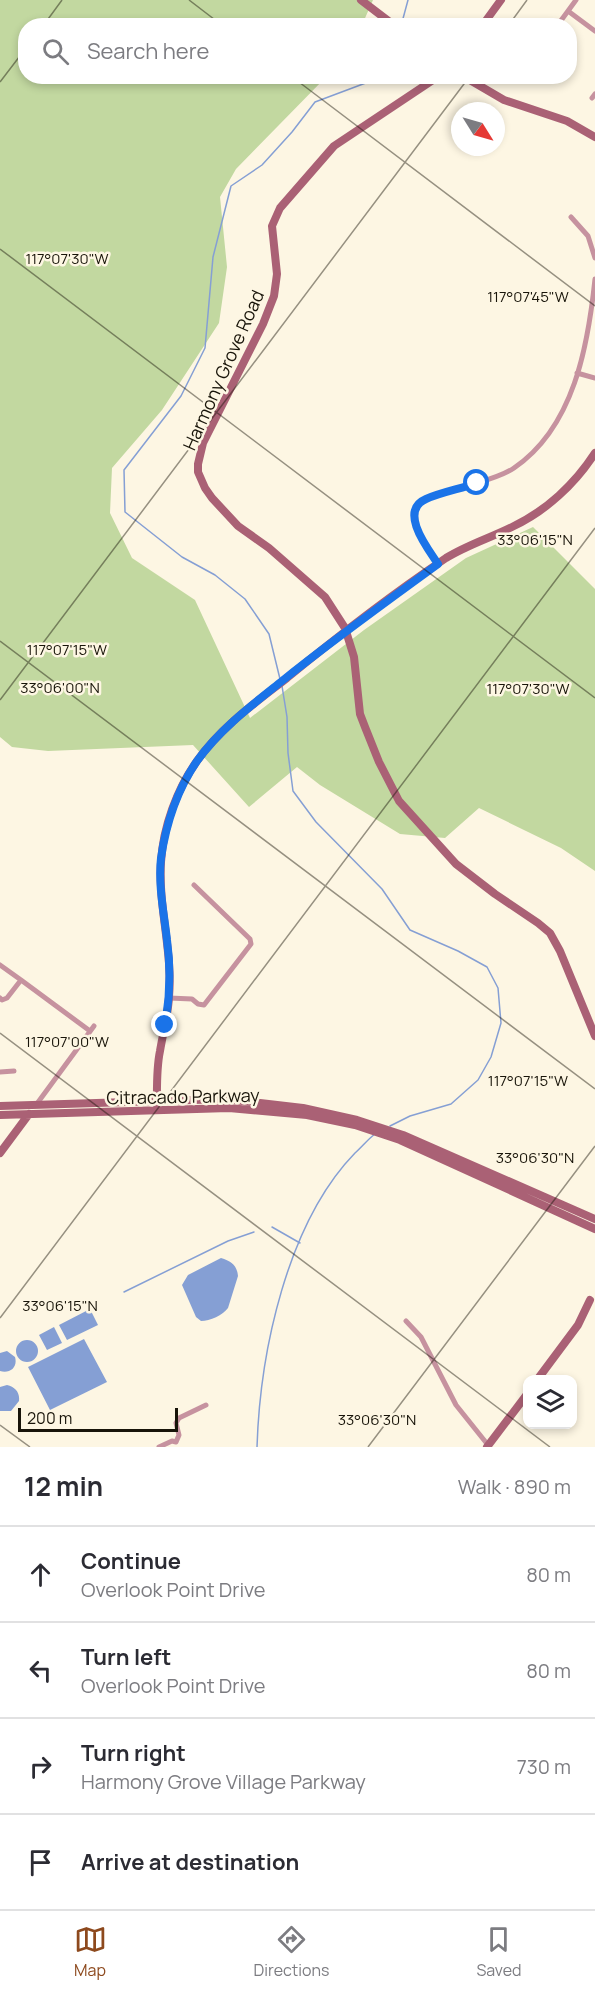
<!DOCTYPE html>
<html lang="en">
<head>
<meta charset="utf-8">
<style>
  :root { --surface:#fff; --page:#f2f2f3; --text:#2b2b33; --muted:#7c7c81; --line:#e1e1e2; --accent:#8d491d }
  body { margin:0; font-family:Manrope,sans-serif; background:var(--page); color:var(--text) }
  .controls { position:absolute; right:18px; bottom:18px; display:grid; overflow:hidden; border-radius:12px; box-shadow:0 3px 9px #0003 }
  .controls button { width:54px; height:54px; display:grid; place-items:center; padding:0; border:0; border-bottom:2px solid var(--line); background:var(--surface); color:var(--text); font:30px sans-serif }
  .compass { position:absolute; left:451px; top:102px; width:54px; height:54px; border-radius:50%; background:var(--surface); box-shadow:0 3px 9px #0003; rotate:127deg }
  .scale { position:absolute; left:18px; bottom:15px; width:160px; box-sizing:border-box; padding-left:6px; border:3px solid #181409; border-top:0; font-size:16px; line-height:21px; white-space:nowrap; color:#181409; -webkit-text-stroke:4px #fdf6e3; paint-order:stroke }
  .stop { position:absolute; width:18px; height:18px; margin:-14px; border:4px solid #1a73e8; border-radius:50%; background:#fff }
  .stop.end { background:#1a73e8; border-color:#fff; box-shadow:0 2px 6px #0008 }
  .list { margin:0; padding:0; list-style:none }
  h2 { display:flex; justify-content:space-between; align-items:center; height:78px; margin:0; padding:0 24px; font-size:26px }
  h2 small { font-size:20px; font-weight:400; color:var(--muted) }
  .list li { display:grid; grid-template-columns:39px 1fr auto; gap:18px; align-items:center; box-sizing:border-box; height:96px; padding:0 24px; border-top:2px solid var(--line) }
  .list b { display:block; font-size:22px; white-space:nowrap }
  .list p { margin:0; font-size:20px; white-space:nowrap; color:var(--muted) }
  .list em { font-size:20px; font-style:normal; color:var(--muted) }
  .icon { flex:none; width:33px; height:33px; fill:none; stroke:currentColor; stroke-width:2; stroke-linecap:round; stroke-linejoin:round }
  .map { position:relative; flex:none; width:595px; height:1447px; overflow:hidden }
  .search { position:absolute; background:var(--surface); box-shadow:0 3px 9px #0003; left:18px; right:18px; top:18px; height:66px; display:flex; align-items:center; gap:15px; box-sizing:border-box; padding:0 21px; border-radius:24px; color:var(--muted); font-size:22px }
  .sheet { height:462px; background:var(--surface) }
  nav { display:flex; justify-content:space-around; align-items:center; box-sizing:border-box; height:84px; border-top:2px solid var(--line); background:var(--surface); font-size:16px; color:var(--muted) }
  nav a { display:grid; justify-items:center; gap:3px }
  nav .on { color:var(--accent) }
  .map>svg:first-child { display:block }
  .green { fill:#c2d8a0 }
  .water { fill:#859fd4 }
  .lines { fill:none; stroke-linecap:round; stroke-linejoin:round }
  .stream { stroke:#859fd4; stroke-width:1.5 }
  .street { stroke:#c6929f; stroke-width:5 }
  .secondary { stroke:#aa6175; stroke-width:8 }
  .route { stroke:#1a73e8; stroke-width:8 }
  .ticks { fill:none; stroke:#181409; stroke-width:1.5; stroke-opacity:0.45 }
  .labels { text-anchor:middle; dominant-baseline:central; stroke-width:5; stroke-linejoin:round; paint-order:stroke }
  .street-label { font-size:18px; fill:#181409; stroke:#fdf6e3 }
  .ticks-label { font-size:15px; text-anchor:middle; fill:#181409; stroke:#fdf6e3; stroke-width:5; stroke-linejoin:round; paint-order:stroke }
</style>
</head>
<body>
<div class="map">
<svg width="595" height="1447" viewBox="0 0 595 1447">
  <rect width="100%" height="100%" fill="#fdf6e3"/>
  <path class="green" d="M0,0H373L362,25L26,26V76L326,77L236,169L220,197L227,267L219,323L162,410L112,468L110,513L132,558L195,600L250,718L364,630L466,558L533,527L595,589V871L561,848L479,808L445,838L400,834L320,785L297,767L249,807L193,745L48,751L12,747L0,737Z"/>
  <path class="water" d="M221,1258C231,1261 237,1265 238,1276L228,1308C223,1315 210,1321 201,1321L196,1317L182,1285L188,1275Z
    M90,1309L98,1325L67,1340L59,1325Z
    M54,1327L62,1343L47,1350L39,1335Z
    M84,1339L107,1382L50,1410L28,1367Z
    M16 1351a11 11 0 1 1 22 0a11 11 0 1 1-22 0Z
    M7,1351L15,1357C18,1367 10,1374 0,1371V1353Z
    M7,1385C15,1387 20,1392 19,1401L11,1411H0V1387Z"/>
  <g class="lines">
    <path class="stream" d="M401,26L408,0
      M280,679L269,634L245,599L215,575L182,557L125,512L124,470L181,396L205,348L213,257L231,186L262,165L292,132L315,102L371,81L375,76
      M282,686L287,717L288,753L293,791L316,822L382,889L410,930L458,951L487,967L498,988L501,1023L491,1057L478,1080L451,1104L410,1116L390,1126
      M272,1227L300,1243
      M124,1292L228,1241L254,1232
      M257,1447C260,1352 287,1223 355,1153C362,1147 368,1139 375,1134"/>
    <path class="street" d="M568,11L595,31
      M557,26L576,0
      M592,98L595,94
      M571,217L588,236L595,258
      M577,373L595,378
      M438,564C429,550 406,524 417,506C424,495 455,490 467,486C483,481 501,477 514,468C574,427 588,346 595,279
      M0,965L21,980L7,998L2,1000L0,998
      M21,980L90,1031
      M169,998L192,999L198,1004L204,1005L251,944L250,939L194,885
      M0,1072L14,1071
      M36,1105L94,1026
      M406,1321L421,1337L456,1405L488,1445
      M176,1442L179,1435L176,1423L179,1418L206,1405
      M159,1447L172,1441L176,1442"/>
    <path class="secondary" d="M361,0L395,26
      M482,26L501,0
      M439,76L334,146L280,208L272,226L277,274L274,296L263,324L203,443L198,464V472L205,488L212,498L238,526L269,548L325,597L345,628L354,657L360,714L365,727L379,762L399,801L456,864L495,894L538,923L550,933L560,951L595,1036
      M463,76L504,100L567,121L595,137
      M0,1106L225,1099L303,1108L357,1120L403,1135L595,1219
      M157,1110C157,1090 156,1070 160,1051C163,1033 168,1015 169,997C173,952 158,907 161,862C163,827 177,789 197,761C221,727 255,703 287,678C338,636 391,595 446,558C467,545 490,538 512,527C546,511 575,484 595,453
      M0,1115L229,1108L307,1115L355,1125L400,1140L595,1229
      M0,1153L29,1114
      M537,1380L578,1325L590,1300
      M487,1447L528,1393"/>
  </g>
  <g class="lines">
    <path class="route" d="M165,1025C170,997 171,969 167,940C164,913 158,885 161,858C166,824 177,790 197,761C220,729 252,705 282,681C333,640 386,602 438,564C428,549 398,511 426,499C442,492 460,489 477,483"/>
  </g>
  <path class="ticks" d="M189,0L223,26M43,26L62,0M508,26L527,0M291,76L595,306M0,82L26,48M0,249L595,698M0,641L595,1089M0,700L470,76M0,1033L550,1447M0,1318L595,528M0,1425L30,1447M368,1447L595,1146"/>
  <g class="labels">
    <g class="street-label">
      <text transform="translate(223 370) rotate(-66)">Harmony Grove Road</text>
      <text transform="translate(183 1096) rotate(-1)">Citracado Parkway</text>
    </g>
  </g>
  <g class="ticks-label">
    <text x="67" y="264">117°07'30"W</text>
    <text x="528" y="302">117°07'45"W</text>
    <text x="535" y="545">33°06'15"N</text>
    <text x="67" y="655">117°07'15"W</text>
    <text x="60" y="693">33°06'00"N</text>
    <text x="528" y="694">117°07'30"W</text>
    <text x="67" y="1047">117°07'00"W</text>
    <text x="528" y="1086">117°07'15"W</text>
    <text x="535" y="1163">33°06'30"N</text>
    <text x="60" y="1311">33°06'15"N</text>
    <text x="377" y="1425">33°06'30"N</text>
  </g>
</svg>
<div class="controls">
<button><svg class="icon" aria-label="layers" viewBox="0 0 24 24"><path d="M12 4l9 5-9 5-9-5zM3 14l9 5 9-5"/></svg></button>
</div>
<svg class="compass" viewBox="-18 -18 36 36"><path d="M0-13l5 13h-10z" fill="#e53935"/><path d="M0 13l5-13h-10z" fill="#7c7c81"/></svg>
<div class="scale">200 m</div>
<div class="stop" style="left:477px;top:483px"></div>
<div class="stop end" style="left:165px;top:1025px"></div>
<div class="search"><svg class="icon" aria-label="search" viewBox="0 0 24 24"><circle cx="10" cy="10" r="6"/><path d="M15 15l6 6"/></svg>Search here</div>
</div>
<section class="sheet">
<h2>12 min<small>Walk · 890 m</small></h2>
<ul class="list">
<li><svg class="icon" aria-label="ahead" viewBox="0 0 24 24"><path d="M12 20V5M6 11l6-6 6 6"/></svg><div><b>Continue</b><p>Overlook Point Drive</p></div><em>80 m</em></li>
<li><svg class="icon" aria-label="left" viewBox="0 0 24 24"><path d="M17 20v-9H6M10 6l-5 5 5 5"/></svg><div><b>Turn left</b><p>Overlook Point Drive</p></div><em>80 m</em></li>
<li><svg class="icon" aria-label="right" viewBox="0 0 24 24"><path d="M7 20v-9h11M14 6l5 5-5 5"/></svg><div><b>Turn right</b><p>Harmony Grove Village Parkway</p></div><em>730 m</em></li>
<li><svg class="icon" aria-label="arrive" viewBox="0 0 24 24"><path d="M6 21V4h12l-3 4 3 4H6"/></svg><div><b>Arrive at destination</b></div></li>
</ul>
</section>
<nav>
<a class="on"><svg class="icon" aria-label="map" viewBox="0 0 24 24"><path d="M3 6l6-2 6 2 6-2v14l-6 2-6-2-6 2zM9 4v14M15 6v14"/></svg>Map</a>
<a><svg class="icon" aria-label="directions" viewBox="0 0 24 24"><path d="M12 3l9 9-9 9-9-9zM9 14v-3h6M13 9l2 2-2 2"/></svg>Directions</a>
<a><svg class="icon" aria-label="saved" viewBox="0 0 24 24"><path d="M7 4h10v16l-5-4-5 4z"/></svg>Saved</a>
</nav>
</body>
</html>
